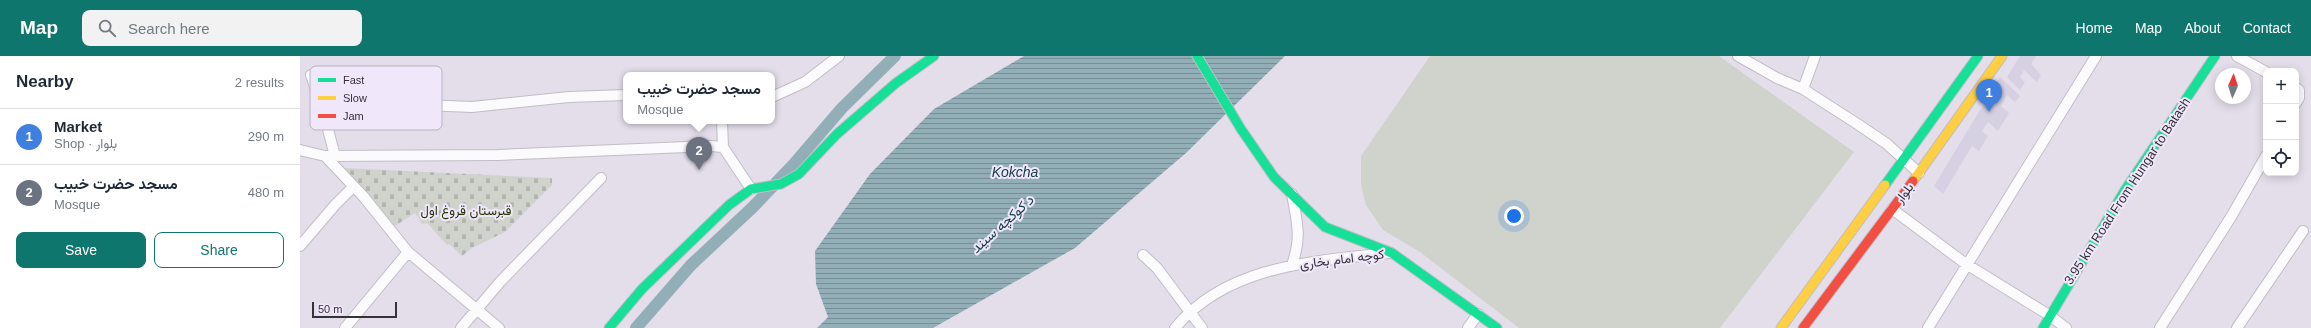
<!DOCTYPE html>
<html lang="en">
<head>
<meta charset="utf-8">
<style>
  :root { --surface:#fff; --page:#f2f2f3; --text:#1f2937; --muted:#747a83; --line:#e0e1e3; --accent:#0f766e }
  body { margin:0; font-family:Arial,Vazirmatn,sans-serif; background:var(--page); color:var(--text) }
  .controls { position:absolute; right:12px; top:12px; display:grid; overflow:hidden; border-radius:8px; box-shadow:0 2px 10px #0003 }
  .controls button { width:36px; height:36px; display:grid; place-items:center; padding:0; border:0; border-bottom:1px solid var(--line); background:var(--surface); color:var(--text); font:20px sans-serif }
  .compass { position:absolute; left:1915px; top:12px; width:36px; height:36px; border-radius:50%; background:var(--surface); box-shadow:0 2px 10px #0003; rotate:3deg }
  .scale { position:absolute; left:12px; bottom:10px; width:85px; box-sizing:border-box; padding-left:4px; border:2px solid #36323a; border-top:0; font-size:11px; line-height:14px; white-space:nowrap; color:#36323a; -webkit-text-stroke:3px #f1e7fb; paint-order:stroke }
  .you { position:absolute; left:1214px; top:160px; width:14px; height:14px; margin:-10px; border:3px solid #fff; border-radius:50%; background:#1a73e8; box-shadow:0 0 0 6px #1a73e833 }
  .badge { display:grid; place-items:center; width:26px; height:26px; border-radius:50%; background:var(--accent); color:#fff; font-size:13px; font-weight:700 }
  .pin { position:absolute; translate:-50% -33px; filter:drop-shadow(0 1px 2px #0008) }
  .pin::after { content:''; position:absolute; top:21px; width:14px; height:12px; background:inherit; clip-path:polygon(0 0,100% 0,50% 100%) }
  .popup { position:absolute; left:323px; top:16px; width:152px; height:52px; box-sizing:border-box; display:grid; place-content:center; border-radius:8px; background:var(--surface); filter:drop-shadow(0 1px 3px #0005); font-size:13px; white-space:nowrap; color:var(--muted) }
  .popup b { font-size:15px; color:var(--text) }
  .popup::after { content:''; position:absolute; left:50%; top:100%; margin-left:-8px; border:8px solid transparent; border-top-color:var(--surface) }
  .list { margin:0; padding:0; list-style:none }
  h2 { display:flex; justify-content:space-between; align-items:center; height:52px; margin:0; padding:0 16px; font-size:17px }
  h2 small { font-size:13px; font-weight:400; color:var(--muted) }
  .list li { display:grid; grid-template-columns:26px 1fr auto; gap:12px; align-items:center; box-sizing:border-box; height:56px; padding:0 16px; border-top:1px solid var(--line) }
  .list b { display:block; font-size:15px; white-space:nowrap }
  .list p { margin:0; font-size:13px; white-space:nowrap; color:var(--muted) }
  .list em { font-size:13px; font-style:normal; color:var(--muted) }
  .actions { display:flex; gap:8px; padding:12px 16px }
  .actions a { flex:1; padding:9px 0; border:1px solid var(--accent); border-radius:8px; text-align:center; font-size:14px; color:var(--accent) }
  .actions .main { background:var(--accent); color:#fff }
  .icon { flex:none; width:22px; height:22px; fill:none; stroke:currentColor; stroke-width:2; stroke-linecap:round; stroke-linejoin:round }
  .map { position:relative; flex:none; width:2011px; height:272px; overflow:hidden }
  header { display:flex; align-items:center; gap:24px; box-sizing:border-box; height:56px; padding:0 20px; background:var(--accent); color:#fff }
  header strong { font-size:19px }
  nav { display:flex; gap:22px; margin-inline-start:auto; font-size:14px }
  .search { width:280px; height:36px; background:var(--page); display:flex; align-items:center; gap:10px; box-sizing:border-box; padding:0 14px; border-radius:8px; color:var(--muted); font-size:15px }
  main { display:flex }
  aside { flex:1; background:var(--surface) }
  .map>svg:first-child { display:block }
  .commercial { fill:#d5d0e2 }
  .green { fill:#d0d3cc }
  .cemetery { fill:url(#cemetery-stones) }
  .water { fill:url(#water-rules) }
  .lines { fill:none; stroke-linecap:round; stroke-linejoin:round }
  .canal { stroke:#92aeb7; stroke-width:12 }
  .street-casing { stroke:#c1bdc6; stroke-width:12 }
  .fast-casing { stroke:#c1bdc6; stroke-width:11 }
  .slow-casing { stroke:#c1bdc6; stroke-width:11 }
  .jam-casing { stroke:#c1bdc6; stroke-width:11 }
  .street { stroke:#fbfafc; stroke-width:10 }
  .fast { stroke:#16e098; stroke-width:9 }
  .slow { stroke:#ffcf43; stroke-width:9 }
  .jam { stroke:#f24e42; stroke-width:9 }
  .labels { text-anchor:middle; dominant-baseline:central; stroke-width:4; stroke-linejoin:round; paint-order:stroke }
  .street-label { font-size:13px; fill:#36323a; stroke:#f1e7fb }
  .park-label { font-size:13px; fill:#243704; stroke:#f1e7fb }
  .water-label { font-size:14px; font-style:italic; fill:#174147; stroke:#f1e7fb }
  .key { fill:#f1e7fb; stroke:#b9b1c1; stroke-width:1 }
  .key-label { font-size:11px; fill:#36323a }
</style>
</head>
<body>
<header>
<strong>Map</strong>
<div class="search"><svg class="icon" aria-label="search" viewBox="0 0 24 24"><circle cx="10" cy="10" r="6"/><path d="M15 15l6 6"/></svg>Search here</div>
<nav><a>Home</a><a>Map</a><a>About</a><a>Contact</a></nav>
</header>
<main>
<aside>
<h2>Nearby<small>2 results</small></h2>
<ul class="list">
<li><span class="badge" style="background:#3f7fe0">1</span><div><b>Market</b><p>Shop · بلوار</p></div><em>290 m</em></li>
<li><span class="badge" style="background:#6b7280">2</span><div><b>مسجد حضرت خبیب</b><p>Mosque</p></div><em>480 m</em></li>
</ul>
<div class="actions"><a class="main">Save</a><a>Share</a></div>
</aside>
<div class="map">
<svg width="2011" height="272" viewBox="0 0 2011 272">
  <defs>
    <pattern id="cemetery-stones" width="16" height="16" patternUnits="userSpaceOnUse"><rect width="16" height="16" fill="#d0d3cc"/><path d="M2 7V4a2 2 0 0 1 4 0v3zM10 15v-3a2 2 0 0 1 4 0v3z" fill="#b3b6b0"/></pattern>
    <pattern id="water-rules" width="6" height="5" patternUnits="userSpaceOnUse"><rect width="6" height="5" fill="#92aeb7"/><path d="M0 2.5h6" fill="none" stroke="#788e96"/></pattern>
  </defs>
  <rect width="100%" height="100%" fill="#e4deea"/>
  <path class="commercial" d="M1720,0H1736L1731,8L1741,19L1737,26L1724,14L1720,21L1725,26L1720,34L1707,21Z
    M1700,21L1720,40L1715,46L1707,39L1701,50L1709,57L1698,75L1688,66L1682,75L1688,80L1679,95L1672,90L1643,138L1634,130Z"/>
  <path class="green" d="M1130,0H1419L1554,96L1420,272H1219L1120,196L1083,174L1066,149L1061,129V100Z"/>
  <path class="cemetery" d="M44,112L252,122V129L205,176L172,192L162,200L149,188L147,189L127,167L122,168L115,157L95,170Z"/>
  <path class="water" d="M724,0H985L886,97L775,192L633,272H517L528,261L516,228L515,195L570,118L634,53Z"/>
  <g class="lines">
    <path class="canal" d="M336,272L391,209L453,151L494,108L542,52L595,0"/>
    <defs>
      <path id="street" d="M1438,0L1477,22L1503,33L1559,69L1587,88L1619,117
        M1937,0L1966,16
        M11,19L22,51L35,100
        M1996,32L1999,34V42L1996,47
        M1503,33L1515,0
        M472,41L505,26L539,0
        M22,51L124,49L172,51L269,41L326,39
        M422,65L423,91L451,133
        M0,94L25,100L63,140L108,196L199,272
        M25,100L198,99L410,90L423,91
        M992,138C997,167 1002,180 992,209
        M1592,153L1666,208L1749,259L1766,272
        M0,190L35,149L53,131
        M843,199L857,212L902,272
        M45,272L108,196
        M161,272L200,226L301,122
        M875,272C927,209 1015,205 1090,197
        M1168,272L1178,258
        M1628,272L1796,0
        M1860,272L1931,161L1966,100
        M1937,272L2003,175"/>
      <path id="fast" d="M897,0L941,73L974,121L1025,171L1092,197L1197,272
        M1585,129L1678,0
        M309,272L342,233L429,149L451,133L481,128L499,118L537,78L596,27L634,0
        M1743,272L1825,134L1915,0"/>
      <path id="slow" d="M1613,125L1702,0
        M1481,272L1585,129"/>
      <path id="jam" d="M1503,272L1613,125"/>
    </defs>
    <use href="#street" class="street-casing"/>
    <use href="#fast" class="fast-casing"/>
    <use href="#slow" class="slow-casing"/>
    <use href="#jam" class="jam-casing"/>
    <use href="#street" class="street"/>
    <use href="#fast" class="fast"/>
    <use href="#slow" class="slow"/>
    <use href="#jam" class="jam"/>
  </g>
  <g class="labels">
    <g class="street-label">
      <text transform="translate(1827 135) rotate(-57)">3.95 km Road From Hungar to Batash</text>
      <text transform="translate(1604 137) rotate(-53)">بلوار</text>
      <text transform="translate(1042 203) rotate(-7)">کوچه امام بخاری</text>
    </g>
    <g class="park-label">
      <text x="166" y="154">قبرستان قروغ اول</text>
    </g>
    <g class="water-label">
      <text x="715" y="116">Kokcha</text>
      <text transform="translate(702 168) rotate(-42)">د کوکچه سیند</text>
    </g>
  </g>
  <rect x="10" y="10" width="132" height="64" rx="6" class="key"/>
  <rect x="18" y="22" width="18" height="4" fill="#16e098"/>
  <rect x="18" y="40" width="18" height="4" fill="#ffcf43"/>
  <rect x="18" y="58" width="18" height="4" fill="#f24e42"/>
  <g class="key-label">
    <text x="43" y="28">Fast</text>
    <text x="43" y="46">Slow</text>
    <text x="43" y="64">Jam</text>
  </g>
</svg>
<div class="controls">
<button>+</button>
<button>−</button>
<button><svg class="icon" aria-label="locate" viewBox="0 0 24 24"><circle cx="12" cy="12" r="6"/><path d="M12 2v4M12 18v4M2 12h4M18 12h4"/></svg></button>
</div>
<svg class="compass" viewBox="-18 -18 36 36"><path d="M0-13l5 13h-10z" fill="#e53935"/><path d="M0 13l5-13h-10z" fill="#747a83"/></svg>
<div class="scale">50 m</div>
<div class="you"></div>
<div class="pin badge" style="left:1689px;top:56px;background:#3f7fe0">1</div>
<div class="pin badge" style="left:399px;top:114px;background:#6b7280">2</div>
<div class="popup"><b>مسجد حضرت خبیب</b>Mosque</div>
</div>
</main>
</body>
</html>
